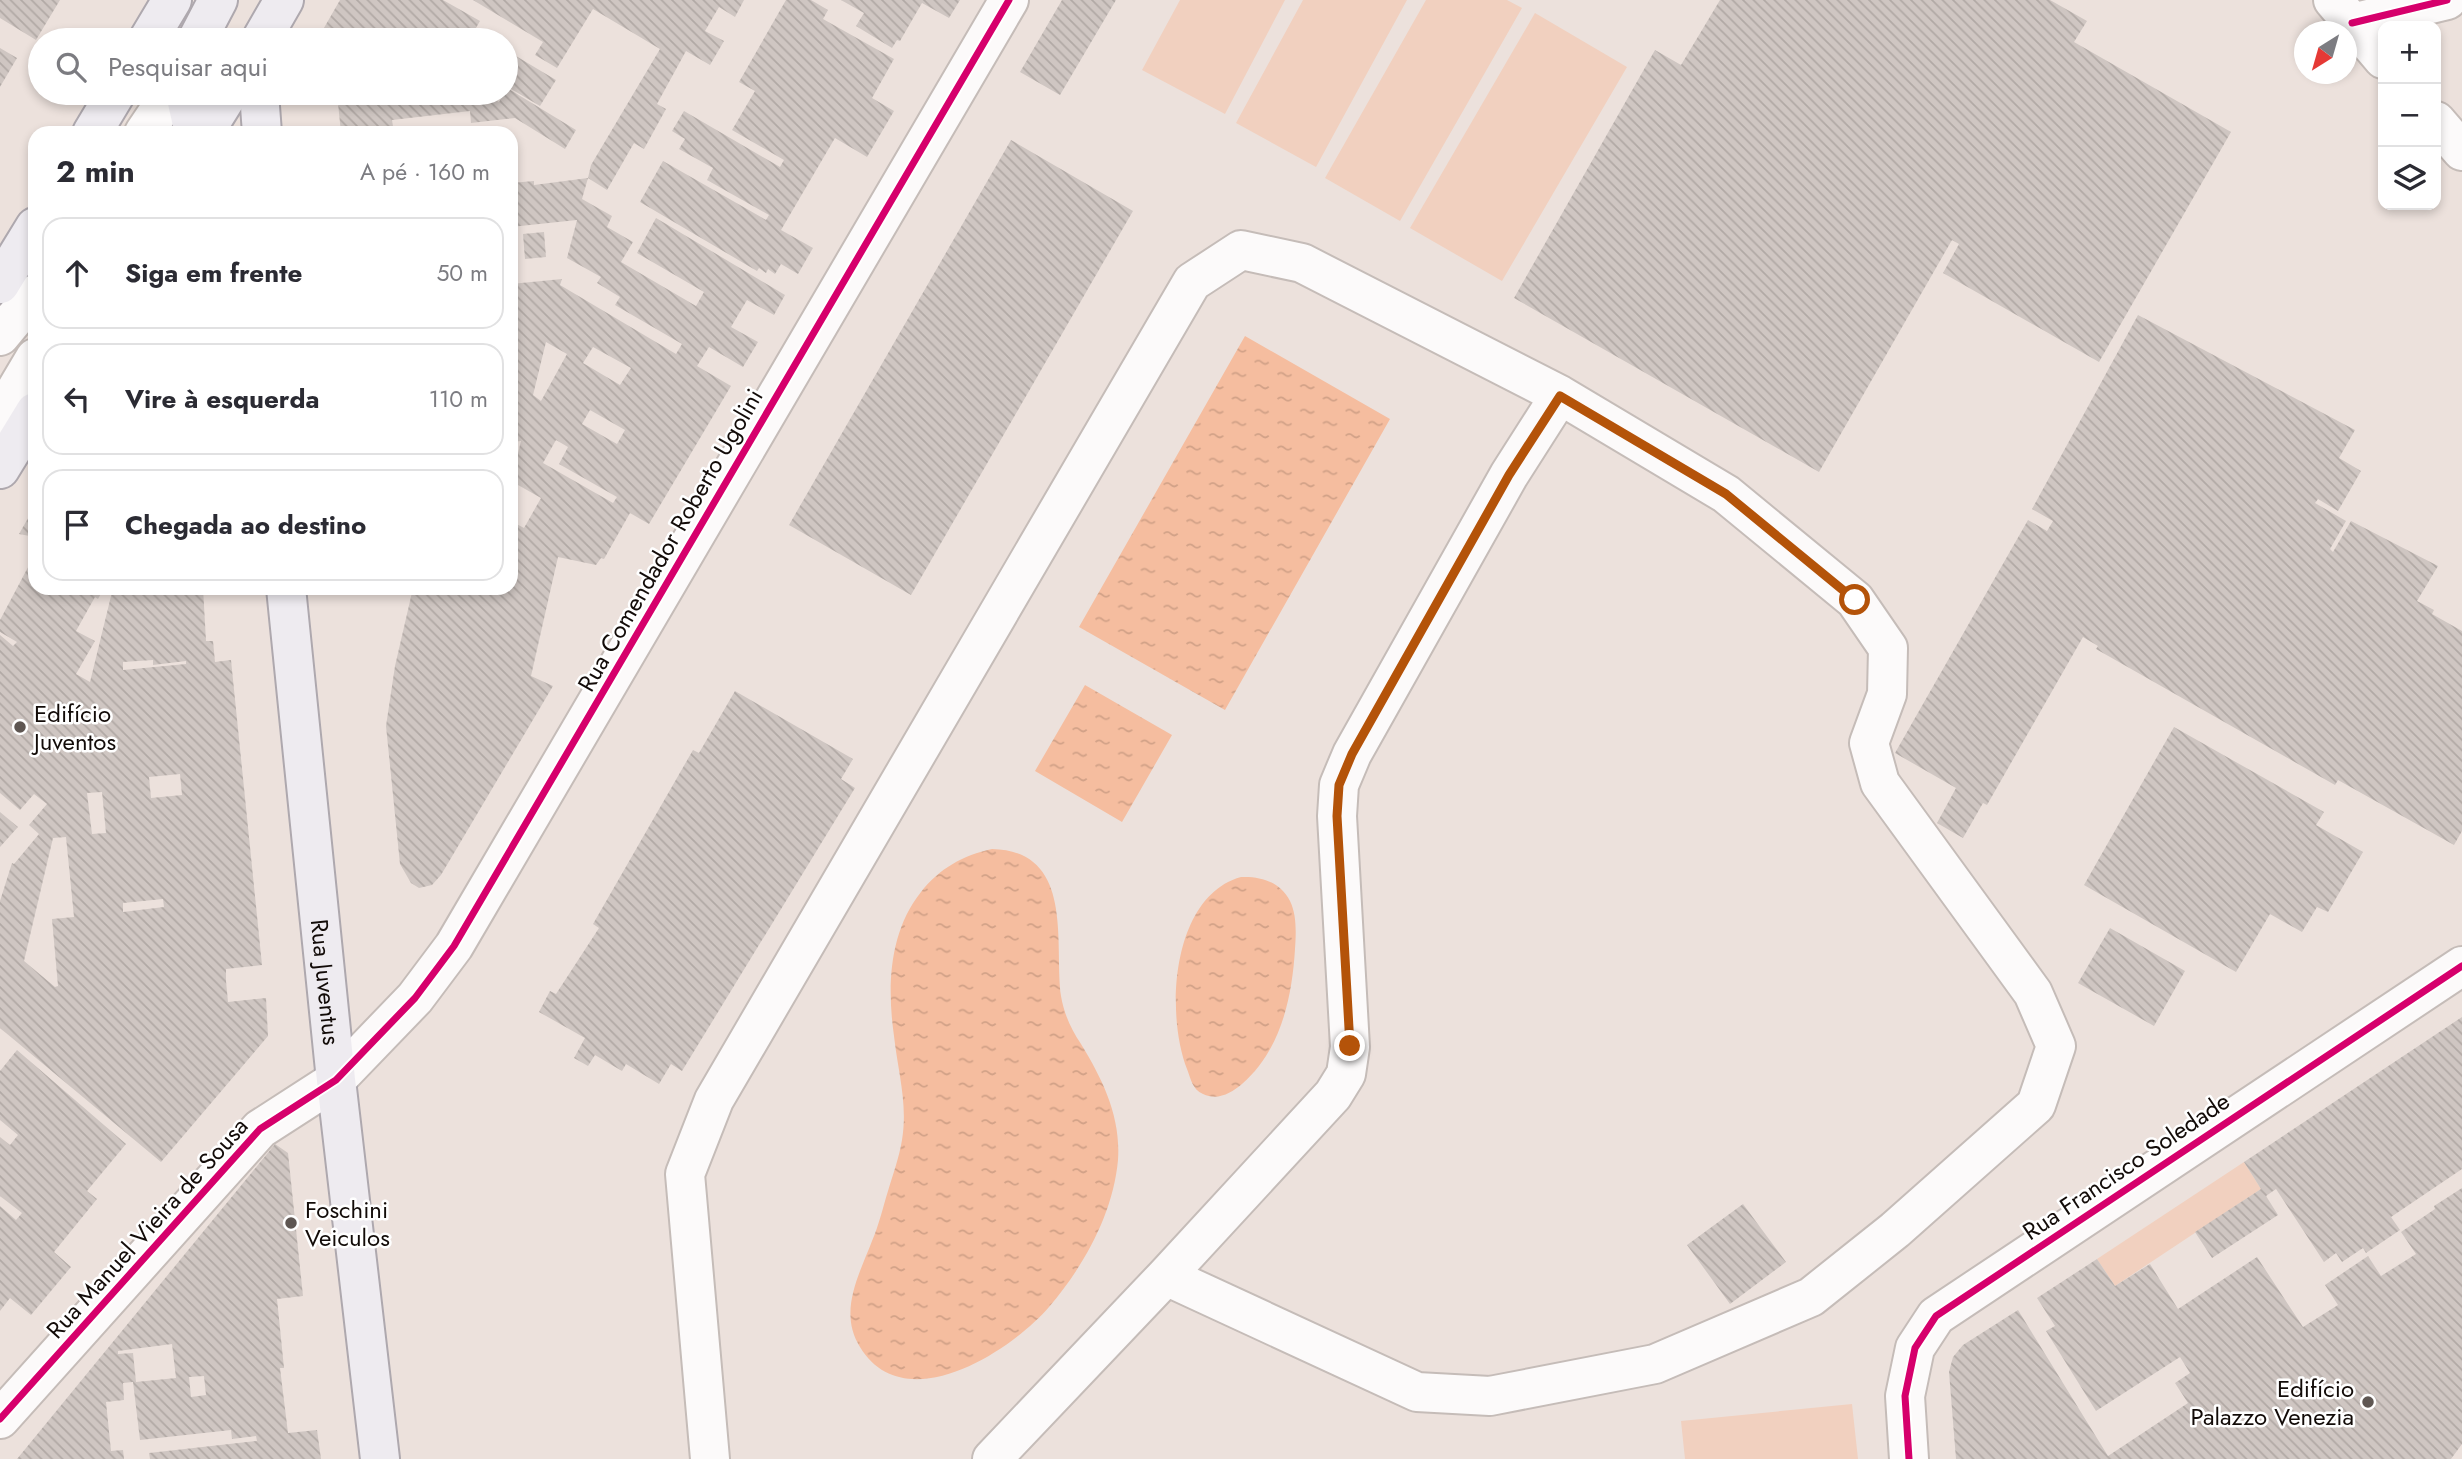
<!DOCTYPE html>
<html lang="pt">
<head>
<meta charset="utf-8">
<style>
  :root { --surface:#fff; --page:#f7f7f7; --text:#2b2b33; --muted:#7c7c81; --line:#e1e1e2 }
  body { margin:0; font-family:Jost,sans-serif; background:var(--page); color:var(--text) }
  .controls { position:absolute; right:21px; top:21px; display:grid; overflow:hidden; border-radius:14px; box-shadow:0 4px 10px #0003 }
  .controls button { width:63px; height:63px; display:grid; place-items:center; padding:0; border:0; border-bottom:2px solid var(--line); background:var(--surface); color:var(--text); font:35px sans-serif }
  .compass { position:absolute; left:2294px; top:21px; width:63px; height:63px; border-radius:50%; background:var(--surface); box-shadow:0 4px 10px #0003; rotate:217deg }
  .stop { position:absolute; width:21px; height:21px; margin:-16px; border:5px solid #b45309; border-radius:50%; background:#fff }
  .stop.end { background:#b45309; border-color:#fff; box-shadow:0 2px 7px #0008 }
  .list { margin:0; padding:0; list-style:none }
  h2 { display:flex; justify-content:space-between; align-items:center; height:91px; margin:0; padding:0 28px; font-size:30px }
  h2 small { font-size:23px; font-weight:400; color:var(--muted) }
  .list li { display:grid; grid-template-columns:46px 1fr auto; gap:21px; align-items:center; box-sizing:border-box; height:112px; margin:0 14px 14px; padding:0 14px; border:2px solid var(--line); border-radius:21px }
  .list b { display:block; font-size:26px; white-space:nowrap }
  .list em { font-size:23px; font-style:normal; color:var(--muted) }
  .icon { flex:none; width:38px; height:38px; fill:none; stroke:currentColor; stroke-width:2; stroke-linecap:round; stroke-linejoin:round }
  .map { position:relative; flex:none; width:2462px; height:1459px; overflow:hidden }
  .search { position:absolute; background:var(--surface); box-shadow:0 4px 10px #0003; left:28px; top:28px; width:490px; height:77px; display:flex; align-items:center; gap:18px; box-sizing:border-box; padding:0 24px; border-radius:38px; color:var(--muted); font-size:26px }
  .panel { position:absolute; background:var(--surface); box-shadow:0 4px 10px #0003; left:28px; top:126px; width:490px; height:469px; border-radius:21px }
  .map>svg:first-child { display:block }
  .green { fill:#f1d0bf }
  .water { fill:url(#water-ripples) }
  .building { fill:url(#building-back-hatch); fill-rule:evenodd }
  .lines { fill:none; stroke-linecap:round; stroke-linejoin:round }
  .minor-casing { stroke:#c5bcb8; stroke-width:42 }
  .major-casing { stroke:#aea8ae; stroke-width:42 }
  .minor { stroke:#fcfafa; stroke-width:38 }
  .major { stroke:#eeebf0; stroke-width:38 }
  .cycleway-casing { stroke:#fff; stroke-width:11 }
  .cycleway { stroke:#d6006c; stroke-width:7 }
  .route { stroke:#b45309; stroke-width:9 }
  .poi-dot { fill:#5e5652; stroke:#fff; stroke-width:2.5 }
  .labels { text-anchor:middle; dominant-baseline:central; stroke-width:5; stroke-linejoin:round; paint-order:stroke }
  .street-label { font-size:24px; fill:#120b08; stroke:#fff }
  .poi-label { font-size:24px; fill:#120b08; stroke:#fff; text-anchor:start }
</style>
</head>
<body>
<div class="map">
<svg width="2462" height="1459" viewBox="0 0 2462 1459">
  <defs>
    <pattern id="water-ripples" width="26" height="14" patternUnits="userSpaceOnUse" patternTransform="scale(1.75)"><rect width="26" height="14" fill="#f5bd9f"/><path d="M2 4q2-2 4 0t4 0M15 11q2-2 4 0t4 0" fill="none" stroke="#d1a187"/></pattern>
    <pattern id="building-back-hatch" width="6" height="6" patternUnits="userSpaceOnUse" patternTransform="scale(1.75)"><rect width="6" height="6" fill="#cfc6c2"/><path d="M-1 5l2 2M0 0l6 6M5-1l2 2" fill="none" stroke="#b1a9a5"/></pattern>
  </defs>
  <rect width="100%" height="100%" fill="#ece1dc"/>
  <path class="green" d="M1180,0H1285L1225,114L1142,70Z
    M1303,0H1407L1316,167L1236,123Z
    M1426,0H1507L1522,8L1400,221L1325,178Z
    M1535,13L1627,67L1502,281L1410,228Z
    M2244,1162L2261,1189L2115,1286L2097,1259Z
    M1852,1404L1858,1459H1685L1681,1421Z"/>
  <path class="water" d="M1245,336L1390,419L1225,710L1079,627Z
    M1085,685L1172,735L1122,822L1035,771Z
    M992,849C1075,851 1054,943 1061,996C1064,1014 1071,1029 1081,1044C1103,1080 1121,1117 1118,1160C1113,1214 1084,1266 1049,1307C1010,1352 904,1420 860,1347C838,1312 859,1275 872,1241C879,1225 883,1207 888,1191C893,1174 899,1158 902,1140C908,1104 898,1072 894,1036C887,987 889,932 921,892C939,869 963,855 992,849Z
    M1241,877C1261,876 1280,882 1290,901C1297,915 1296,934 1295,949C1292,998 1281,1050 1242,1084C1231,1093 1218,1101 1203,1094C1192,1089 1191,1079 1187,1069C1165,1013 1172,896 1241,877Z"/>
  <path class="building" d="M0,0H60L36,40L0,18Z
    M340,0H443L480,21L469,40H317Z
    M473,0H744L735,17L719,7L705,31L724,41L710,65L686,51L657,104L666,109L644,149L634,143L607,190L588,178L591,165L660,49L593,9L557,68L535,55L543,42Z
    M786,0H811L828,10L823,19L894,59L872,98L894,111L867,157L835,138L781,230L813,248L798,274L781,264L775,274L768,269L766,273L759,268L757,271L640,202L663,161L766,220L769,215L707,180L713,168L679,149L685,139L672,131L684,111L780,167L784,160L732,130L755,91L739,82Z
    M841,0H960L949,18L922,3L900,41L897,40L892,48L856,26L864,13Z
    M1062,0H1116L1060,95L1020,72Z
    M1720,0H2050L2087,21L2074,42L2231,132L2099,362L1943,273L1959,244L1952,240L1819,472L1514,298L1655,50L1681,65Z
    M0,48L17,58L0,87Z
    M506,50L556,80L540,106L506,86Z
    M507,88L576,130L565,149L515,118L471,123L470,111L392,120L394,133H341L337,93H484L499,102Z
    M436,127V133H397V131Z
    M1011,140L1133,211L911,595L789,525Z
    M588,178L582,199L612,216L607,227L633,242L621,262L696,306L704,292L637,253L656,218L785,295L774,315L747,300L731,327L758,342L743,367L709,347L697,366L731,386L649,524L630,513L604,559L601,558L596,565L558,557L531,676L553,686L441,875L432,885L419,888L411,883L400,864L386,726L395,666L413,588H511V521L524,528L541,498L511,481L521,441L511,442V284L562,279L560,285L676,354L682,344L615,305L620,297L597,283L601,277L567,258L577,220L511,227V183L534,181V185ZM546,342L567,354L541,401L533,395ZM593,347L631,368L620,385L583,363ZM590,410L625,430L617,444L582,424ZM556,440L568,447L559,464L617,497L613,503L543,463Z
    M511,231H513L517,264L511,265Z
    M544,232L546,257L525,259L523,234Z
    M2138,315L2355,430L2339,458L2361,471L2338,511L2318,499L2315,503L2346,521L2330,549L2333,552L2351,521L2438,566L2417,601L2434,610L2432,614L2462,631V831L2454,845L2338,780L2335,785L2096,649L2098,646L2083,637L1987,805L1983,803L1963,838L1937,823L1956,788L1895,753L2028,520L2047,531L2053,521L2032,509Z
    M35,506V537L19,534Z
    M35,554V588H104L98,599L95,597L76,631L95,641L76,674L90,682L113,588H130L129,593L146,592L145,588H203L206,641H213L215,662L231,660L262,965L226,969V981L228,1002L266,998L268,1036L161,1162L0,1028V901L12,863L14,864L39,834L29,825L47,804L34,794L20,810L0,793V635L13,646L17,642L0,632V620ZM153,660V665L186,661V664L123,670V662ZM180,774L182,795L151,798L149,777ZM102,792L106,833L92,834L87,793ZM66,837L74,917L52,919L58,986L55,987L24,961L53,838ZM163,899L164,907L123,912V903Z
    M735,691L853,759L841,779L855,788L682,1071L671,1064L659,1084L626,1064L622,1071L595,1055L588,1066L574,1058L585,1038L539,1012L550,991L556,994L599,928L593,924L693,750L699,753Z
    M2174,727L2324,812L2316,825L2363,852L2328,912L2317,907L2302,932L2270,914L2236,972L2084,885Z
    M0,812L18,827L0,847Z
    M2110,928L2185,971L2154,1026L2078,983Z
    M2462,1017V1169L2391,1217L2400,1230L2366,1253L2363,1248L2342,1262L2336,1253L2324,1262L2276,1189L2266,1196L2278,1215L2212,1258L2195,1232L2261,1189L2244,1162Z
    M17,1050L126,1144L87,1191L97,1199L54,1252L71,1267L31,1315L10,1298L0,1311V1206L16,1220L22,1213L0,1196V1137L10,1145L18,1135L0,1120V1071Z
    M275,1144L288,1153L303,1296L277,1299L284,1368H280L288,1433L317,1430L321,1459H150L149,1453L257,1441L256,1436L232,1439L231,1430L140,1440L133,1382L123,1383L124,1400L106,1402L111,1451L123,1450L124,1459H17ZM172,1344L176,1378L136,1382L133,1353L118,1354V1351ZM204,1376L206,1395L191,1397L189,1377Z
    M2462,1188V1444L2451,1459H1956L1949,1372L1953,1357L1963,1345L2018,1310L2108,1456L2188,1403L2175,1383L2190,1373L2180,1357L2096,1411L2046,1331L2055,1326L2037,1298L2097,1259L2115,1286L2150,1264L2178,1309L2257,1257L2303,1327L2338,1305L2325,1285L2368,1256L2381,1276L2416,1254L2401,1232L2435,1209L2434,1206Z
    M1743,1204L1786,1262L1730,1304L1687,1245Z"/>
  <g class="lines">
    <defs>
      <path id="minor" d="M2333,0L2383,59
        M2352,23L2447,0
        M2436,121L2462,151
        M144,133L171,93
        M0,336L35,294
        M0,417L35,358
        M0,1419L260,1129L336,1080L415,998L454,946L1009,0
        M710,1459L685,1174L714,1100L1192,282L1241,250L1302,263L1560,395
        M992,1459L1166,1276L1333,1095L1346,1074L1350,1047L1337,816L1339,785L1352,754L1509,475L1560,395L1726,494L1855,600L1888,648L1887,694L1869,743L1880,783L2033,993L2056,1046L2036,1105L1895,1230L1811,1297L1655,1364L1490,1396L1417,1392L1166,1276
        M1909,1459L1905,1396L1915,1348L1936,1316L2462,966"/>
      <g id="major">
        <path d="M148,40L172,0"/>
        <path d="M197,40L218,0"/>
        <path d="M261,40L284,0"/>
        <path d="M185,93L194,133"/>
        <path d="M259,93L262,133"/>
        <path d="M92,133L116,93"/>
        <path d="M204,133L229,93"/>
        <path d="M0,284L35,227"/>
        <path d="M0,469L35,412"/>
        <path id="s1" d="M286,588L336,1080L380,1459"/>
      </g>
    </defs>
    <use href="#minor" class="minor-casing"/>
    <use href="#major" class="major-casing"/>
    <use href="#minor" class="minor"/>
    <use href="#major" class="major"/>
    <defs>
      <path id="cycleway" d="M2352,23L2447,0
        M0,1419L260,1129L336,1080L415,998L454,946L1009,0
        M1909,1459L1905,1396L1915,1348L1936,1316L2462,966"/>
    </defs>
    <use href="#cycleway" class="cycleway-casing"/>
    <use href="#cycleway" class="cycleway"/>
  </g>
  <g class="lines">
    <path class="route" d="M1350,1046L1337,816L1339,785L1352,754L1509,475L1560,396L1726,494L1855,600"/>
  </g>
  <g class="poi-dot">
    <circle cx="20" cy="727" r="7"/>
    <circle cx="291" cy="1223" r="7"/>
    <circle cx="2368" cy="1402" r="7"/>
  </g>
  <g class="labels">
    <g class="street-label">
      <text transform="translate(670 540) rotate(-60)">Rua Comendador Roberto Ugolini</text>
      <text stroke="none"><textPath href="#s1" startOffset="396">Rua Juventus</textPath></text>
      <text transform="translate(2126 1166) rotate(-34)">Rua Francisco Soledade</text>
      <text transform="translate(147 1228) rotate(-48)">Rua Manuel Vieira de Sousa</text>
    </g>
    <g class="poi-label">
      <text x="34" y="713">Edifício<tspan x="34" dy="28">Juventos</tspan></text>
      <text x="305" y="1209">Foschini<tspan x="305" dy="28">Veiculos</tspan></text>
      <text x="2354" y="1388" text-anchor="end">Edifício<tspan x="2354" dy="28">Palazzo Venezia</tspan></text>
    </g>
  </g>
</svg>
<div class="controls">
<button>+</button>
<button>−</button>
<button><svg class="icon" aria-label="layers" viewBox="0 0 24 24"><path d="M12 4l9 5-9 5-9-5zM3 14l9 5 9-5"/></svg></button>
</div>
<svg class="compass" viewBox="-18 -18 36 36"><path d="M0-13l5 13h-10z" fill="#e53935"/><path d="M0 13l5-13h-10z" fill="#7c7c81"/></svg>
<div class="stop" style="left:1855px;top:600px"></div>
<div class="stop end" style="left:1350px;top:1046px"></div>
<div class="search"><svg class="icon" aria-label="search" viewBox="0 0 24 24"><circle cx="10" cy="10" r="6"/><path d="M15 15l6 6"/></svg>Pesquisar aqui</div>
<section class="panel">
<h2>2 min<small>A pé · 160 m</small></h2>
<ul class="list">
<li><svg class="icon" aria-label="ahead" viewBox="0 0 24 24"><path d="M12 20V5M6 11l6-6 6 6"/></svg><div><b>Siga em frente</b></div><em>50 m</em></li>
<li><svg class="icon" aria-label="left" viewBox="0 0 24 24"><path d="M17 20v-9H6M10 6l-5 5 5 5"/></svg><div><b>Vire à esquerda</b></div><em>110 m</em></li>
<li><svg class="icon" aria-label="arrive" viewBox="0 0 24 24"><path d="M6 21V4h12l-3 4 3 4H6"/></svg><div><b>Chegada ao destino</b></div></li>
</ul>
</section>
</div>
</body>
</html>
